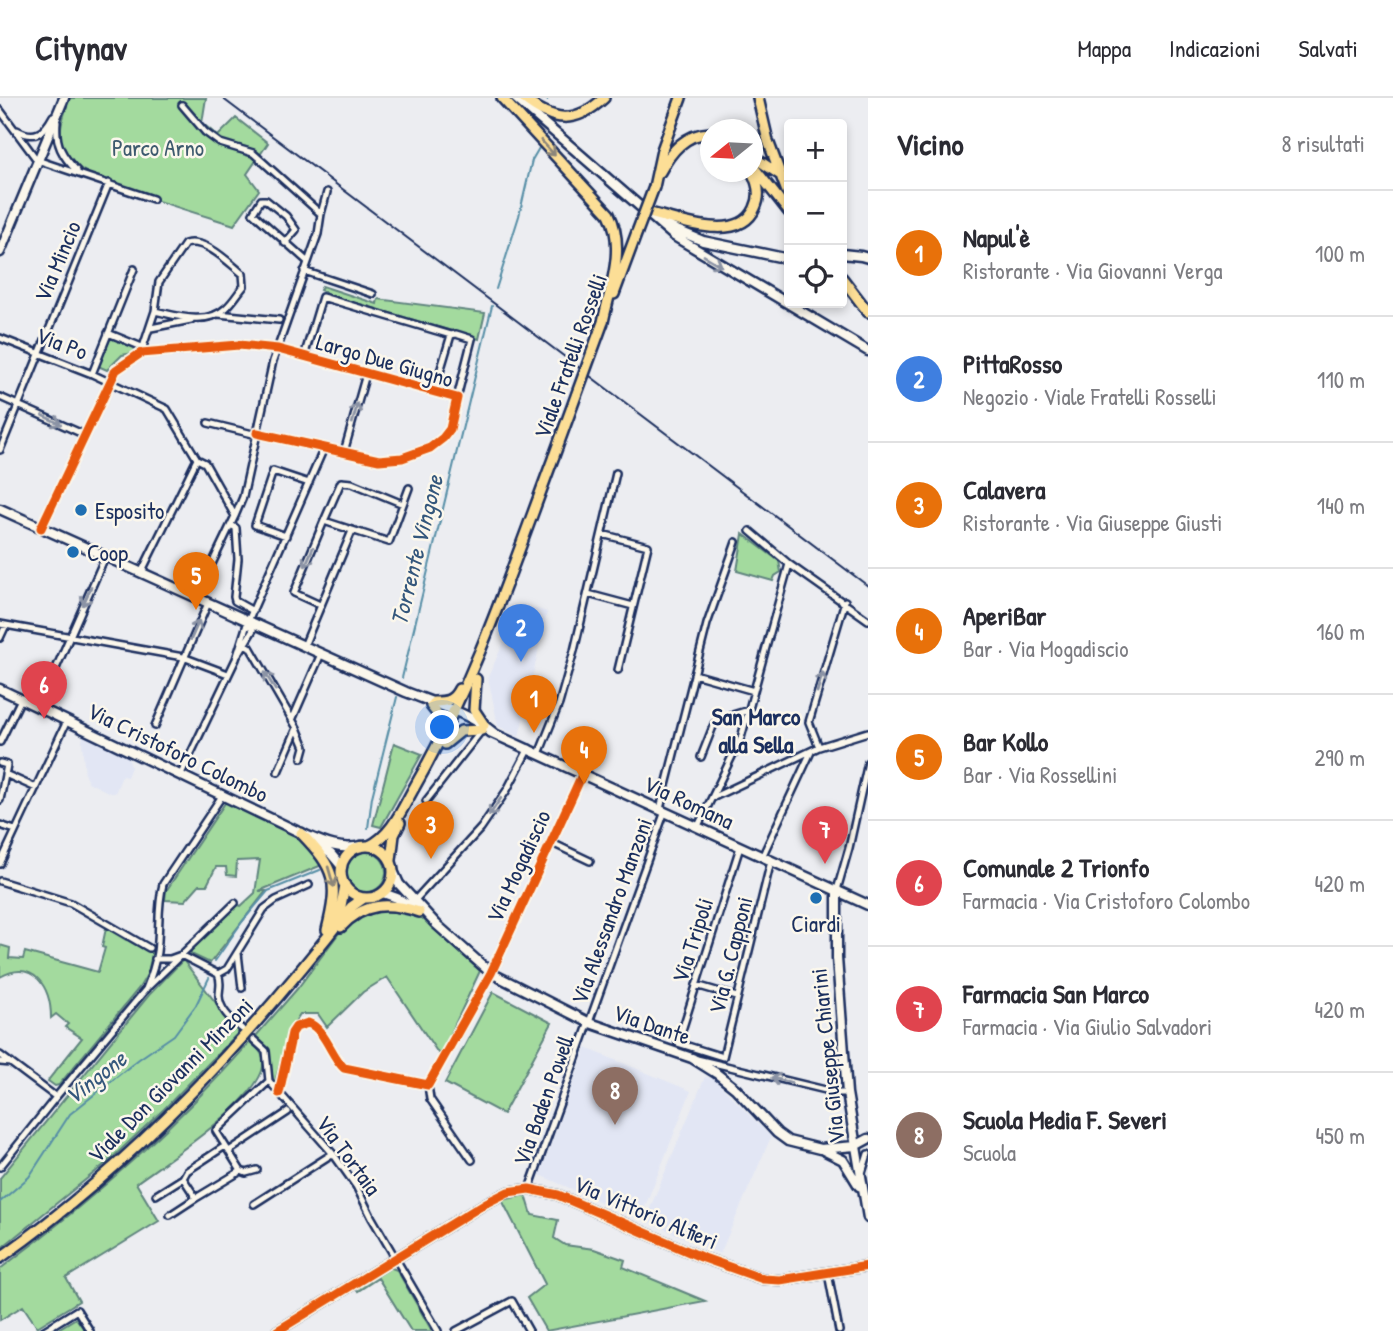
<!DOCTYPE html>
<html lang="it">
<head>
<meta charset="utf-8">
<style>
  :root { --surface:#fff; --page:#f7f7f7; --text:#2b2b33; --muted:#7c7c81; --line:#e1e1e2; --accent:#ea580c }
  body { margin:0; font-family:"Patrick Hand",sans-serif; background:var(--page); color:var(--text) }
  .controls { position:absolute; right:21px; top:21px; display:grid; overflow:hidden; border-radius:7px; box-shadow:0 4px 10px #0003 }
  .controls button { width:63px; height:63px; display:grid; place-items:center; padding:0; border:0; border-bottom:2px solid var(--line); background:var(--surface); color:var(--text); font:35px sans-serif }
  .compass { position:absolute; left:700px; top:21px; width:63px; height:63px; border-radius:50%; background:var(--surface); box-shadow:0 4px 10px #0003; rotate:252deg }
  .you { position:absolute; left:443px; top:630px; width:24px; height:24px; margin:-18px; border:5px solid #fff; border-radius:50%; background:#1a73e8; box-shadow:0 0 0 10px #1a73e833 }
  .badge { display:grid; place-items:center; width:46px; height:46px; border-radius:50%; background:var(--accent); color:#fff; font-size:23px; font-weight:700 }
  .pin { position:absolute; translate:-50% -58px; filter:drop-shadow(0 2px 4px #0008) }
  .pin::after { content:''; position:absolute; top:37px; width:24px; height:21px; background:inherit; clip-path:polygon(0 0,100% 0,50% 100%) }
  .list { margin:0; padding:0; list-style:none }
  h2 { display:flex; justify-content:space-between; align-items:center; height:91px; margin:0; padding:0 28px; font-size:30px }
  h2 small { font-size:23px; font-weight:400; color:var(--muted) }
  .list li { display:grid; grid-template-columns:46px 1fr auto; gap:21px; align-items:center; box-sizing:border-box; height:126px; padding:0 28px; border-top:2px solid var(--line) }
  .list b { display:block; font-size:26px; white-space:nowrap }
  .list p { margin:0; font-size:23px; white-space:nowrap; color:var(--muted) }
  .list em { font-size:23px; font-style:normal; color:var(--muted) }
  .icon { flex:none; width:38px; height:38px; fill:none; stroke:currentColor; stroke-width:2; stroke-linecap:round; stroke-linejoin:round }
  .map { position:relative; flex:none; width:868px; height:1233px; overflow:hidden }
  header { display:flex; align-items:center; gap:42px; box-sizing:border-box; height:98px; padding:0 35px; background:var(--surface); border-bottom:2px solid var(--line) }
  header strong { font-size:33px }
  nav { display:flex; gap:38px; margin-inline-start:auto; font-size:24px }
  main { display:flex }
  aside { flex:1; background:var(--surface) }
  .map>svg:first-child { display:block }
  .built { fill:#e2e6f4 }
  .green { fill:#a3da9e; stroke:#5f847e; stroke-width:2 }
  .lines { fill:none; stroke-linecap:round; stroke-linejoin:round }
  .stream { stroke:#568ea6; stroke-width:2 }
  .street-casing { stroke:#1b2f5e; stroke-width:10 }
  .secondary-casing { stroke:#1b2f5e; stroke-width:13 }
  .primary-casing { stroke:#1b2f5e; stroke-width:14 }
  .street { stroke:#fbf7ec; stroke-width:5 }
  .secondary { stroke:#fbf7ec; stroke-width:8 }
  .primary { stroke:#fcde96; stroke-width:9 }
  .rail { stroke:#1b2f5e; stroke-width:2 }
  .primary-bridge-casing { stroke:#1b2f5e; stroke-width:14; stroke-linecap:butt }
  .primary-bridge { stroke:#fcde96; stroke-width:9 }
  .cycleway-casing { stroke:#fbf7ec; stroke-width:13 }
  .cycleway { stroke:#e8590c; stroke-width:9 }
  .oneway { stroke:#8c867a }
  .oneway2 { stroke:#8b93a5 }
  .poi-dot { fill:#1f6fb2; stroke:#fbf7ec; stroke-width:2.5 }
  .labels { text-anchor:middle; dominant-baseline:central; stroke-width:5; stroke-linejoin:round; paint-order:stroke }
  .park-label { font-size:23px; fill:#3d5a6e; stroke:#fbf7ec }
  .street-label { font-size:23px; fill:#1b2f5e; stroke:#fbf7ec }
  .poi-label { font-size:23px; fill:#1b2f5e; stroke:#fbf7ec; text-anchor:start }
  .water-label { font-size:24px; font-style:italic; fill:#34577c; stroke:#fbf7ec }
  .neighbourhood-label { font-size:24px; font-weight:bold; fill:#1b2f5e; stroke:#fbf7ec }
</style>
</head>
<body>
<header>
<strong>Citynav</strong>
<nav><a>Mappa</a><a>Indicazioni</a><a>Salvati</a></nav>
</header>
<main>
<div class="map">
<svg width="868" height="1233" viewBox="0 0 868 1233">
  <rect width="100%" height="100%" fill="#ecedf1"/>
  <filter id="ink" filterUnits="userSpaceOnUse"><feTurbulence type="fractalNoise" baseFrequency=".0143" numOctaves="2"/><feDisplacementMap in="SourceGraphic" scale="14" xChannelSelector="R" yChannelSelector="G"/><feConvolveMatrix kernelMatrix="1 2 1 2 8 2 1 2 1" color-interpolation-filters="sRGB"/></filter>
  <g filter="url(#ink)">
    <path class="built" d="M521,506L547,514L519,639L498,628L488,579Z
      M84,630L132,653L129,662L131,669L127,679L122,678L115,695H110L88,684L85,678L82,644Z
      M586,950L691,993L640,1121L540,1077Z
      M705,979L713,980L771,1039L720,1156L645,1122Z"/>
    <path class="green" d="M70,0H206L202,25L218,38L236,20L268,45L247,76L259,92L234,127C203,117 85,84 69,61C54,41 62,21 70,0Z
      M322,188L377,206L378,201L485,215L479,241L325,196V194L320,192Z
      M111,239L137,247L133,255L122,257L107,272L98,268Z
      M743,436L779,463L781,474L775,478L773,483L737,473Z
      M394,645L422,656L381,729L373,727Z
      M225,705H231L299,738L322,767L259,793H266L210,865L191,856V850L235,805L241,808L255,795L260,762L237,763L236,778L227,777L226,769H216L207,787H199L185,803L165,802L166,793Z
      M346 774a20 20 0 1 1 40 0a20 20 0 1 1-40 0Z
      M376,811L410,814L421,819L480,873L440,958L387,879L363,894L327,929L318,916H300L289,933L275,983H273L268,952L255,939L297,891L342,831L357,818Z
      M106,830L126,842L128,839L153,851L148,875L139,890L59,987L55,988L48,983L49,981L82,940L65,929L68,926L56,916L51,920C51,890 34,860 0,879V847L10,850L9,860L23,861L25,854L98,874L105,850L102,849Z
      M183,862L226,918L240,933L164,1011L110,1062L0,1151V1080L149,897Z
      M493,894L552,925L503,1016L445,985Z
      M250,944C256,949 262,953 263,961C271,996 163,1065 136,1085L159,1123L66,1180L79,1203L37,1229L23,1208L0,1222V1171C91,1103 175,1029 250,944Z
      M526,1097L532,1117L558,1122L554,1140L565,1147L594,1151L625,1162L623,1169L705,1203L546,1233L527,1200L545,1186L502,1102Z
      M389,1169L397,1172L432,1233H411L378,1180L358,1193L356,1190Z
      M76,1220L85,1233H55Z"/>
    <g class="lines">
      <path class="stream" d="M547,2L548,0
        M496,191L519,118L532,62L539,50
        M402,580L492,208
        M368,730L372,699L397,599
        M215,863L242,824L268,793L320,772
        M0,1104L29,1079L70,1016L139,961L174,937L196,907L209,880"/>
      <defs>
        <path id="street" d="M182,7L205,34L220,45L253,55L321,116L318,136L273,263L243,399L235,418
          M0,12L37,62L153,101
          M57,24C55,46 62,58 77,73
          M17,32C35,42 44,35 53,18
          M321,116L327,94
          M285,145L296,132L286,118L266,102H261L253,115L308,164
          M304,173L373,196
          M218,216L279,222
          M151,230L191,222
          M108,235L142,249
          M451,237L456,236L472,241L457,300
          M0,240L92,276L167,311L197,361L141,475
          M141,255L155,213L159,184L185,146C206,140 228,164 243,176L244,188C238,195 233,204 226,210C207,228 177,218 155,213
          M307,259L306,252L322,199L451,237L434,294
          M92,276L134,171
          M0,299L85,337
          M208,325L257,337
          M0,352L109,85
          M344,354L366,276
          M324,423L341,384L352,385L403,406
          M231,427L236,430L238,461L234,499L235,503L253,513
          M41,430L116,272L141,255L239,247L278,251L457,300L450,331L443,340L430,350L402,360L379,362L257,335
          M750,433L789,466L868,522
          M602,436L648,448L618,572
          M286,438L255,427L273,373L309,385
          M588,496L633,508
          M196,499L235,418L205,365L197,361
          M320,507L294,495L324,423L389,444L409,390
          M0,526L183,559L228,576
          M0,540L6,527
          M246,547L250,549L297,630L278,674
          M304,548L352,433
          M238,557L253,532L248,523
          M694,576L754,593
          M39,609L105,459
          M293,620L321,556
          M155,628L208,505
          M297,630L305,649L302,660
          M0,644L21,601
          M819,649L809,624L845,503
          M539,656L559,606L574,553L616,375
          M701,659L714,626L726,619L749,612
          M0,665L7,667L0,702
          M5,676L36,690
          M181,676L236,561L248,523L324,350
          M712,700L819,649L868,634
          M426,703L482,632
          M660,711L707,526L736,444
          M0,727L15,732
          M698,728L741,640L789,466
          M550,744L590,763
          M740,749L678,945L723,959L771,763
          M762,759L811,654
          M0,766L67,623
          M0,783L71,805L149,850
          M837,792L849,750L868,664
          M415,802L481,730L507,692L529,650
          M238,855L242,890
          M155,861H170L181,857L218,876C222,884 219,890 219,898C220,913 232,922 242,931
          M218,876L227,871L264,811L276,802L309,787
          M696,887L737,899
          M149,888L235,805
          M254,942L266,953L269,983L334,1057L356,1088L372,1120L438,1233
          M0,957L56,999L0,1069
          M697,961L838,995H847
          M0,964L11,965
          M428,987L430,1001L472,1062
          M279,995L292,935L296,929L308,925C325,931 331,958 344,970L428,987L491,875L582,677
          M56,999L146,891C151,879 155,867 157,854C160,831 157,809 163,786L222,698
          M225,1048L187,1073L183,1080L196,1100L241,1073L216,1033L269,983
          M229,1053L288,1014
          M241,1073L246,1075L257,1072
          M862,1075L868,1056
          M529,1091L665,713
          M156,1097L183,1080
          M254,1106L332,1056
          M170,1117L196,1100
          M828,1175L839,1233
          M43,1233L77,1212L90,1233
          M456,1233L512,1203L529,1233"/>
        <path id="secondary" d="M515,0L674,138L868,253
          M660,125L703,143L789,161
          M0,154L64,0
          M842,156L861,158L868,160
          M0,411L406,594C436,606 469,615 494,635
          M0,591L301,735C322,744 339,753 361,748
          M490,634L868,807
          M315,745L331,756L342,769
          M394,775L399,786L436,826L491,875L590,925L692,960L716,975L736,991L777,1035L788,1043L820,1051L855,1048L868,1041
          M837,792V860L847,995L868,1120
          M383,795L397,800L417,812
          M823,1052L843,1062L859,1088
          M277,1233L486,1105L508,1094L529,1091L558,1097L701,1159L763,1181L780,1182L868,1168"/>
        <path id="primary" d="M502,0L609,116C626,149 610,190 603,224
          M523,0C553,24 575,27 604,0
          M758,0L768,43L789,99
          M752,58L779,76
          M752,67L789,114
          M660,74C671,53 685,36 710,35
          M654,89L662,52L681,0
          M646,114C676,121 739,147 755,110C761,98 758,85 752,74
          M842,180L868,214
          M614,196L637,134
          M476,581L474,612L484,627
          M434,604C446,604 453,603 459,591
          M431,608L439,618L440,638
          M445,646L461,633L482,632
          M301,735C336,771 339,784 327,832
          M341 774a26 26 0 1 1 52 0a26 26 0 1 1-52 0Z
          M369,748C392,737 402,711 414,690C474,585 512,470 554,358
          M391,762L394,737L400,725
          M332,824L341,808L345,787
          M341,829C364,804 390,804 419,814
          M0,1160C137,1063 249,940 351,809L364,800"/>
      </defs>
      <use href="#street" class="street-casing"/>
      <use href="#secondary" class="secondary-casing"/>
      <use href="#primary" class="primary-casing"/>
      <use href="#street" class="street"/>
      <use href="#secondary" class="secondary"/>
      <use href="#primary" class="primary"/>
      <path class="rail" d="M222,0L868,488"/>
      <defs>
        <path id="primary-bridge" d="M637,134L654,89
          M554,358L603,224"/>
      </defs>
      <use href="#primary-bridge" class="primary-bridge-casing"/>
      <use href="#primary-bridge" class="primary-bridge"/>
      <defs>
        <path id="cycleway" d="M41,430L116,272L141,255L239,247L278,251L457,300L450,331L443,340L430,350L402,360L379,362L257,335
          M279,995L292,935L296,929L308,925C325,931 331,958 344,970L428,987L491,875L582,677
          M277,1233L486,1105L508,1094L529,1091L558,1097L701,1159L763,1181L780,1182L868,1168"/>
      </defs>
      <use href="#cycleway" class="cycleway-casing"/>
      <use href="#cycleway" class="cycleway"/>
    </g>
    <defs><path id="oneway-shaft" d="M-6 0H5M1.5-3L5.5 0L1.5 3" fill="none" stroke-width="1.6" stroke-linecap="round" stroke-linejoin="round" transform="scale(1.75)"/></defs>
    <g class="oneway">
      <use href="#oneway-shaft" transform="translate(548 50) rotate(47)"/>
      <use href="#oneway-shaft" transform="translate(331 779) rotate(74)"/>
    </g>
    <g class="oneway2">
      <use href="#oneway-shaft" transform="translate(713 163) rotate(31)"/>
      <use href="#oneway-shaft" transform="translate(355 315) rotate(-75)"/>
      <use href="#oneway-shaft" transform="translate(52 322) rotate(25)"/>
      <use href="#oneway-shaft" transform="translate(309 459) rotate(113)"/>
      <use href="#oneway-shaft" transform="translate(87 498) rotate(114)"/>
      <use href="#oneway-shaft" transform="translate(195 532) rotate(-66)"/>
      <use href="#oneway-shaft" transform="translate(270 583) rotate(-121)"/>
      <use href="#oneway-shaft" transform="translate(820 584) rotate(-74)"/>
      <use href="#oneway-shaft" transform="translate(495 709) rotate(124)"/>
      <use href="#oneway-shaft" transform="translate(781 982) rotate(-167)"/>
    </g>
  </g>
  <g class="poi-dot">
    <circle cx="81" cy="412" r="7"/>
    <circle cx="73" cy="454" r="7"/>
    <circle cx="816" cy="800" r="7"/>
  </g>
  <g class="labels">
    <g class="park-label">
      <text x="158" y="49">Parco Arno</text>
    </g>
    <g class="street-label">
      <text transform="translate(57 163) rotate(-67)">Via Mincio</text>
      <text transform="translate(62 245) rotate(21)">Via Po</text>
      <text transform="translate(570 258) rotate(-70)">Viale Fratelli Rosselli</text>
      <text transform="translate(385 262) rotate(16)">Largo Due Giugno</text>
      <text transform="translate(178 654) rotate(26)">Via Cristoforo Colombo</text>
      <text transform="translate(689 704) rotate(25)">Via Romana</text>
      <text transform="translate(518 768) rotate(-65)">Via Mogadiscio</text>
      <text transform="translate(611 813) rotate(-70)">Via Alessandro Manzoni</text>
      <text transform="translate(692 842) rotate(-72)">Via Tripoli</text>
      <text transform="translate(730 857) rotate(-76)">Via G. Capponi</text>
      <text transform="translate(652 926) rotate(19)">Via Dante</text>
      <text transform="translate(827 958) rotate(-96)">Via Giuseppe Chiarini</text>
      <text transform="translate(170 982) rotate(-45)">Viale Don Giovanni Minzoni</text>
      <text transform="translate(543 1002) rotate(-70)">Via Baden Powell</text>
      <text transform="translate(349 1057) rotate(54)">Via Tortaia</text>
      <text transform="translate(646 1114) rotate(23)">Via Vittorio Alfieri</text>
    </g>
    <g class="poi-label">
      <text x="95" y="412">Esposito</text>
      <text x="87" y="454">Coop</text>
      <text x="816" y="825" text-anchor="middle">Ciardi</text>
    </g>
    <g class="water-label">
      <text transform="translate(416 452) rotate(-76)">Torrente Vingone</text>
      <text transform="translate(95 979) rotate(-38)">Vingone</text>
    </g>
    <g class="neighbourhood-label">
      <text x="756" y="618">San Marco<tspan x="756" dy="28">alla Sella</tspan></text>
    </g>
  </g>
</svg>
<div class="controls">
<button>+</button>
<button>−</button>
<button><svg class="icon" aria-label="locate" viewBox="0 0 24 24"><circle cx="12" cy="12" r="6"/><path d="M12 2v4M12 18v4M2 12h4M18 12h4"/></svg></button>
</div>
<svg class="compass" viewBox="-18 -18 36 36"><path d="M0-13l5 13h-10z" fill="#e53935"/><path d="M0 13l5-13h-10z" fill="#7c7c81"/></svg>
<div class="you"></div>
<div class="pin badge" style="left:534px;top:635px;background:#e8710a">1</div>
<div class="pin badge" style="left:521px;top:564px;background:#3f7fe0">2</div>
<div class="pin badge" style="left:431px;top:761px;background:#e8710a">3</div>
<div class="pin badge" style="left:584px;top:686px;background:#e8710a">4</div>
<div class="pin badge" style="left:196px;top:512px;background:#e8710a">5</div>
<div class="pin badge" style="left:44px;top:621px;background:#e0444e">6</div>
<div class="pin badge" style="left:825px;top:766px;background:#e0444e">7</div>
<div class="pin badge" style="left:615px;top:1027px;background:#8d6e63">8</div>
</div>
<aside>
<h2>Vicino<small>8 risultati</small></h2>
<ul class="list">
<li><span class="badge" style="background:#e8710a">1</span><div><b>Napul'è</b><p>Ristorante · Via Giovanni Verga</p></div><em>100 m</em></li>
<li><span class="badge" style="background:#3f7fe0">2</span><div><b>PittaRosso</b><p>Negozio · Viale Fratelli Rosselli</p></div><em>110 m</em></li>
<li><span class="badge" style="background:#e8710a">3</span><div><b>Calavera</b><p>Ristorante · Via Giuseppe Giusti</p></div><em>140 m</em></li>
<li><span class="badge" style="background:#e8710a">4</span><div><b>AperiBar</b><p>Bar · Via Mogadiscio</p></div><em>160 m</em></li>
<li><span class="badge" style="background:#e8710a">5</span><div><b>Bar Kollo</b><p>Bar · Via Rossellini</p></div><em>290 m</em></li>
<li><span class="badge" style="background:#e0444e">6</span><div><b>Comunale 2 Trionfo</b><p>Farmacia · Via Cristoforo Colombo</p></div><em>420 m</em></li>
<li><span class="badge" style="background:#e0444e">7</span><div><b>Farmacia San Marco</b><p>Farmacia · Via Giulio Salvadori</p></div><em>420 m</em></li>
<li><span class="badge" style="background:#8d6e63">8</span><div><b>Scuola Media F. Severi</b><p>Scuola</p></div><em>450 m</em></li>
</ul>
</aside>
</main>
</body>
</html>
